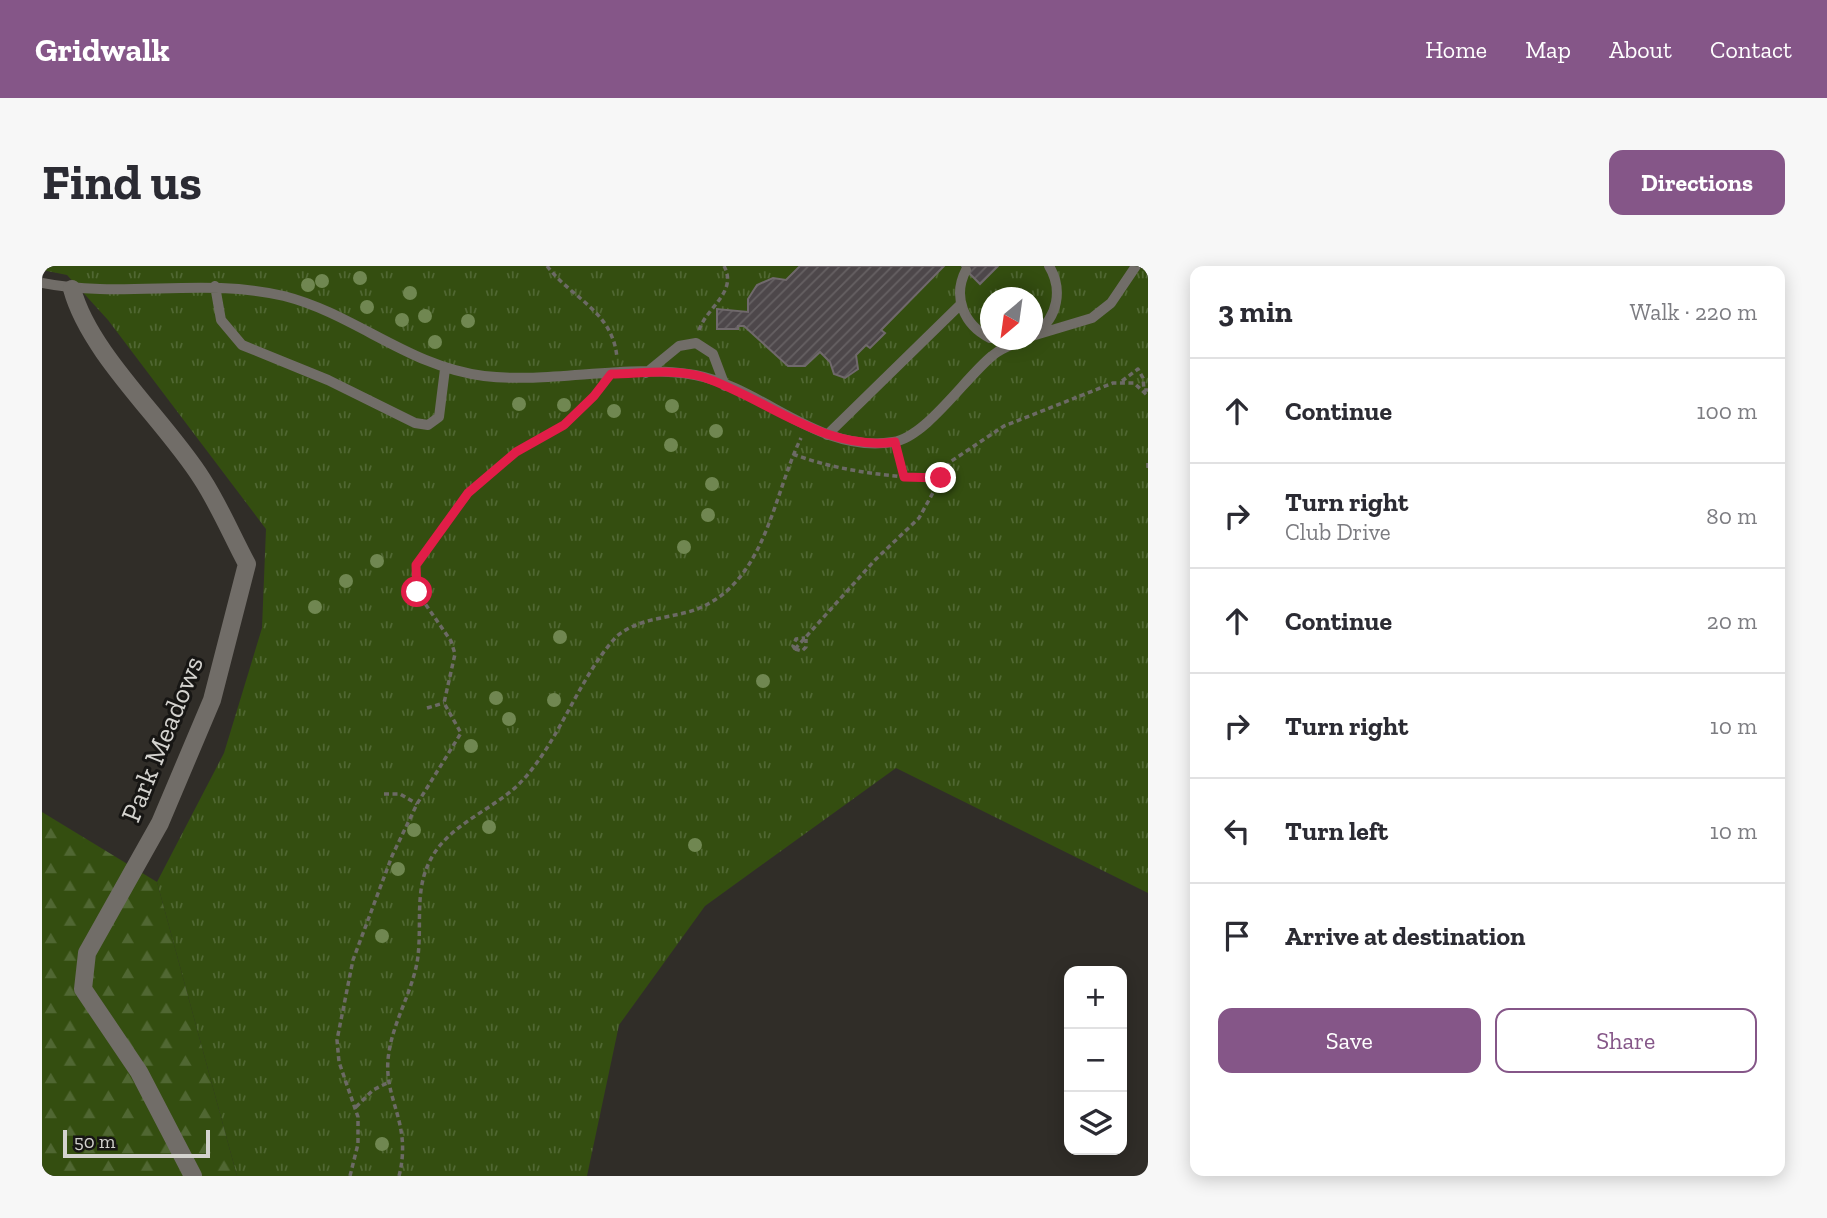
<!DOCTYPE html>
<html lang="en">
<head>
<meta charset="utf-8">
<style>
  :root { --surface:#fff; --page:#f7f7f7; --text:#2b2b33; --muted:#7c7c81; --line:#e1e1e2; --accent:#855688 }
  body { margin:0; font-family:"Zilla Slab",serif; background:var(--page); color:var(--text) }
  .controls { position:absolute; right:21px; bottom:21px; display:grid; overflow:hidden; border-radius:14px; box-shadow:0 4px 18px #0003 }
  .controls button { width:63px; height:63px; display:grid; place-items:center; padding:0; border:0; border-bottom:2px solid var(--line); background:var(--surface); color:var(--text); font:35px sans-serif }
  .compass { position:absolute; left:938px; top:21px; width:63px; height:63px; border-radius:50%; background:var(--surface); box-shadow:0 4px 18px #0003; rotate:209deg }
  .scale { position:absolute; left:21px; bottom:18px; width:147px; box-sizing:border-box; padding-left:7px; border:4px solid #d4d3cf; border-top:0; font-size:19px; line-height:24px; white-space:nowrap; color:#d4d3cf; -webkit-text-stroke:5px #171614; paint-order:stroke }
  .stop { position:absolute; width:21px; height:21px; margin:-16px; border:5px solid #e11d48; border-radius:50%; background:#fff }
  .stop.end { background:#e11d48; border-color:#fff; box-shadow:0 2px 7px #0008 }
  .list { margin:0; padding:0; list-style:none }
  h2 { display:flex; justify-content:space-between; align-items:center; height:91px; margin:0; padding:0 28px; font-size:30px }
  h2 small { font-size:23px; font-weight:400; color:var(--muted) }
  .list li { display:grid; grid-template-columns:46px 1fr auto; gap:21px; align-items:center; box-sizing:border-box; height:105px; padding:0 28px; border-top:2px solid var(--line) }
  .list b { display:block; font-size:26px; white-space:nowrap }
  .list p { margin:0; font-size:23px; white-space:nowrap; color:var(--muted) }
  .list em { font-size:23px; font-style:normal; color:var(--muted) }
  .actions { display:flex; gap:14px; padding:21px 28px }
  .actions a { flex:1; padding:16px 0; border:2px solid var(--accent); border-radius:14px; text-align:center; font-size:24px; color:var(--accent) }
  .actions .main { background:var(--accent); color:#fff }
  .icon { flex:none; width:38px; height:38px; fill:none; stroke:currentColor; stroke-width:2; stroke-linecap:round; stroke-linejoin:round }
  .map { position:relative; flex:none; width:1106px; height:910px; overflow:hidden; border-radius:14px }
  header { display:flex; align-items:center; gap:42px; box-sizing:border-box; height:98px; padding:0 35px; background:var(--accent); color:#fff }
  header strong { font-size:33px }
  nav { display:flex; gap:38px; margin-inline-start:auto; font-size:24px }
  .intro { display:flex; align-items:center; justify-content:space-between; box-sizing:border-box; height:168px; padding:0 42px }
  h1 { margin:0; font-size:49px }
  .button { padding:18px 32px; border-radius:14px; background:var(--accent); color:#fff; font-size:24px; font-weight:700 }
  main { display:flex; gap:42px; padding:0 42px }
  aside { flex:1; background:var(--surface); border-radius:14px; box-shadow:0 4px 18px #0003 }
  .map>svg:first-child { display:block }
  .grass { fill:url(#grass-tufts); fill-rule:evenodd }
  .forest { fill:url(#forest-firs) }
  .building { fill:url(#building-hatch); stroke:#70696c; stroke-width:2 }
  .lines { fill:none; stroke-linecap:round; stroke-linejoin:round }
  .path { stroke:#6c6a65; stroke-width:3.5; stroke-dasharray:5 3.5; stroke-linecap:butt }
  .service { stroke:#716d68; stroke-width:10 }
  .minor { stroke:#716d68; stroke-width:18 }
  .tree { fill:#708751 }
  .route { stroke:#e11d48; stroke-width:9 }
  .labels { text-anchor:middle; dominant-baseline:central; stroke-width:6; stroke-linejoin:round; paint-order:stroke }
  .street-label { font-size:28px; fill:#d4d3cf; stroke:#171614 }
</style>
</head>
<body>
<header>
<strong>Gridwalk</strong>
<nav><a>Home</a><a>Map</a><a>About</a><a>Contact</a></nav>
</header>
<div class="intro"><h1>Find us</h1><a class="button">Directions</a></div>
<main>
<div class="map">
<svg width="1106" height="910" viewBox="0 0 1106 910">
  <defs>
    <pattern id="grass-tufts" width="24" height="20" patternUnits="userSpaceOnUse" patternTransform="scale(1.75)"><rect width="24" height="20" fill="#344e10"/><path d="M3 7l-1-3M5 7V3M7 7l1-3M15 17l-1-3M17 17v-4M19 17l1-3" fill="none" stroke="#506732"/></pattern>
    <pattern id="forest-firs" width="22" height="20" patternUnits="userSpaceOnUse" patternTransform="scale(1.75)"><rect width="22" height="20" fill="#344e10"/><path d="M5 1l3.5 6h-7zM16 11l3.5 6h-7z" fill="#506732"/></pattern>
    <pattern id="building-hatch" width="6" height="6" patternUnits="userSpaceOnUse" patternTransform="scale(1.75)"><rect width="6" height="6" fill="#4d474a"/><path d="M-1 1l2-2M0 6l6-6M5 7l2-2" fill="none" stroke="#666163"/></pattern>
  </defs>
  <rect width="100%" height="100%" fill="#302d28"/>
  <path class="grass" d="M0,0H1106V627L854,502L663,640L577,759L545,910H195L115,616L182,487L220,362L224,263L66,54L25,9L0,4ZM948,32H990V74H948Z"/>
  <path class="forest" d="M0,546L115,616L195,910H0Z"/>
  <path class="building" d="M758,0H902L839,64L843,67L828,82L824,79L814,89L816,103L803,112L792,108L788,96L778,86L763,100H746L702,60H696V63H675V43L706,46V33L715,19L731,12L744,14Z
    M920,0H956L938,18Z"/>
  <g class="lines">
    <path class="path" d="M505,0C530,33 571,45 575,92
      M657,64C665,41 696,26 682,0
      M1080,115L1096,103L1101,112L1102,124H1106
      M751,188C798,206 848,210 898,214
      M856,188L862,211
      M1106,197V203
      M753,383L833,294L877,252L908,196L962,160L1071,117H1092L1106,130
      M753,383L760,385L764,381V373
      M753,383L751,380L754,373L763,372
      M385,442L402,437
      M342,528H358L375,538
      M314,841L331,824L347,816
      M308,910L316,878V851L297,796L295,774L311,694L350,590L375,538L419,467L402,437L413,388L409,375L375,326L374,299L437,217L474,186L522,159L558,122
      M357,910C371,855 339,832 347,786C352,753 372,723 376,690C380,656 372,621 390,591C408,559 449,544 475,520C517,479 535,413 575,370C602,348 637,354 666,338C725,306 732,227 759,172"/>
    <path class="service" d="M924,4C910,31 922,59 948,72
      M0,17C80,33 161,11 242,30C313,48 367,101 442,110C510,118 587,97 653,109C722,122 776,188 851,176C884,171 923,112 950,90C959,82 971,78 982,74
      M173,20L179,54L200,79L286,114L373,157L386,159L397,151L403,103
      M994,67C1016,51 1021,23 1007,0
      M990,70L1050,52L1069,37L1094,0
      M604,107L637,80L654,77L671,88L683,120
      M785,169L919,38"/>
    <path class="minor" d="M30,23C48,89 123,154 160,213C177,239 190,270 205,298L170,434L118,557L45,687L41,723L97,806L151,910"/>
  </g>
  <g class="tree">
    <circle cx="318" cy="12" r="7"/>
    <circle cx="280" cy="15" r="7"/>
    <circle cx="266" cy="19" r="7"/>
    <circle cx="368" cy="27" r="7"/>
    <circle cx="325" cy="41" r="7"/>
    <circle cx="383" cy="50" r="7"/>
    <circle cx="360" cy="54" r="7"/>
    <circle cx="426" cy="55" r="7"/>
    <circle cx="393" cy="76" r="7"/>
    <circle cx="477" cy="138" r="7"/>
    <circle cx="522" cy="139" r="7"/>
    <circle cx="630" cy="140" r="7"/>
    <circle cx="572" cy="145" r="7"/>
    <circle cx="674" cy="165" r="7"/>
    <circle cx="629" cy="179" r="7"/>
    <circle cx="670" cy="218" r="7"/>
    <circle cx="666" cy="249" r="7"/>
    <circle cx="642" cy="281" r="7"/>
    <circle cx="335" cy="295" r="7"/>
    <circle cx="304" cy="315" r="7"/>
    <circle cx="273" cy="341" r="7"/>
    <circle cx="518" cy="371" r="7"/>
    <circle cx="721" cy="415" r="7"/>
    <circle cx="454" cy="432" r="7"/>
    <circle cx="512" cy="434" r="7"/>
    <circle cx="467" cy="453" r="7"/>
    <circle cx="429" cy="480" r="7"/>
    <circle cx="447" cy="561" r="7"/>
    <circle cx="372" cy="564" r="7"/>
    <circle cx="653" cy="579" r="7"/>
    <circle cx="356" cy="603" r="7"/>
    <circle cx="340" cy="670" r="7"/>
    <circle cx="340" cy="878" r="7"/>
  </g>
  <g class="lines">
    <path class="route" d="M375,326L374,299L426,227L474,186L522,159L552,130L569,108C598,108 632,102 661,111C724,132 782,186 853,176L862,211L899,212"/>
  </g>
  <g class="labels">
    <g class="street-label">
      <text transform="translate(120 473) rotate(-68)">Park Meadows</text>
    </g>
  </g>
</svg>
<div class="controls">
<button>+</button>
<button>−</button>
<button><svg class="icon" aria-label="layers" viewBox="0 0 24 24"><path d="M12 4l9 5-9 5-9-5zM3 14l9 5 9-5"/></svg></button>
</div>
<svg class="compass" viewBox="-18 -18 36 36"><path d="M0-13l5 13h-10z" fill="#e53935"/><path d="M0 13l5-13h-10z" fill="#7c7c81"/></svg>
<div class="scale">50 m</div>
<div class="stop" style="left:375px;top:326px"></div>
<div class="stop end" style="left:899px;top:212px"></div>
</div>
<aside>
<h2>3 min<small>Walk · 220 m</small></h2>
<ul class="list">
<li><svg class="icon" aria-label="ahead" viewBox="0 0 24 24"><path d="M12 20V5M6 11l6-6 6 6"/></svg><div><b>Continue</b></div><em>100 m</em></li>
<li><svg class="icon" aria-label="right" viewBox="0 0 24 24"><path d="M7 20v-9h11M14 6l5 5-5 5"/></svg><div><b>Turn right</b><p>Club Drive</p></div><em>80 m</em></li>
<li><svg class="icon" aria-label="ahead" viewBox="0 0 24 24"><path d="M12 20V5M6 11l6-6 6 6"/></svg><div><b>Continue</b></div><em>20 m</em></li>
<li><svg class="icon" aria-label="right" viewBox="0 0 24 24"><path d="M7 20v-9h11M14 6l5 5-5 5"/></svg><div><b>Turn right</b></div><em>10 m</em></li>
<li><svg class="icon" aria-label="left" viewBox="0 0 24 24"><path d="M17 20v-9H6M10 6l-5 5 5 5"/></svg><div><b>Turn left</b></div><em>10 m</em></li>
<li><svg class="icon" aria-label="arrive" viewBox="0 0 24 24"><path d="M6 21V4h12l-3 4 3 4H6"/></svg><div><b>Arrive at destination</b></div></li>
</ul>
<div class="actions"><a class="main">Save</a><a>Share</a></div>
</aside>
</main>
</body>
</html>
